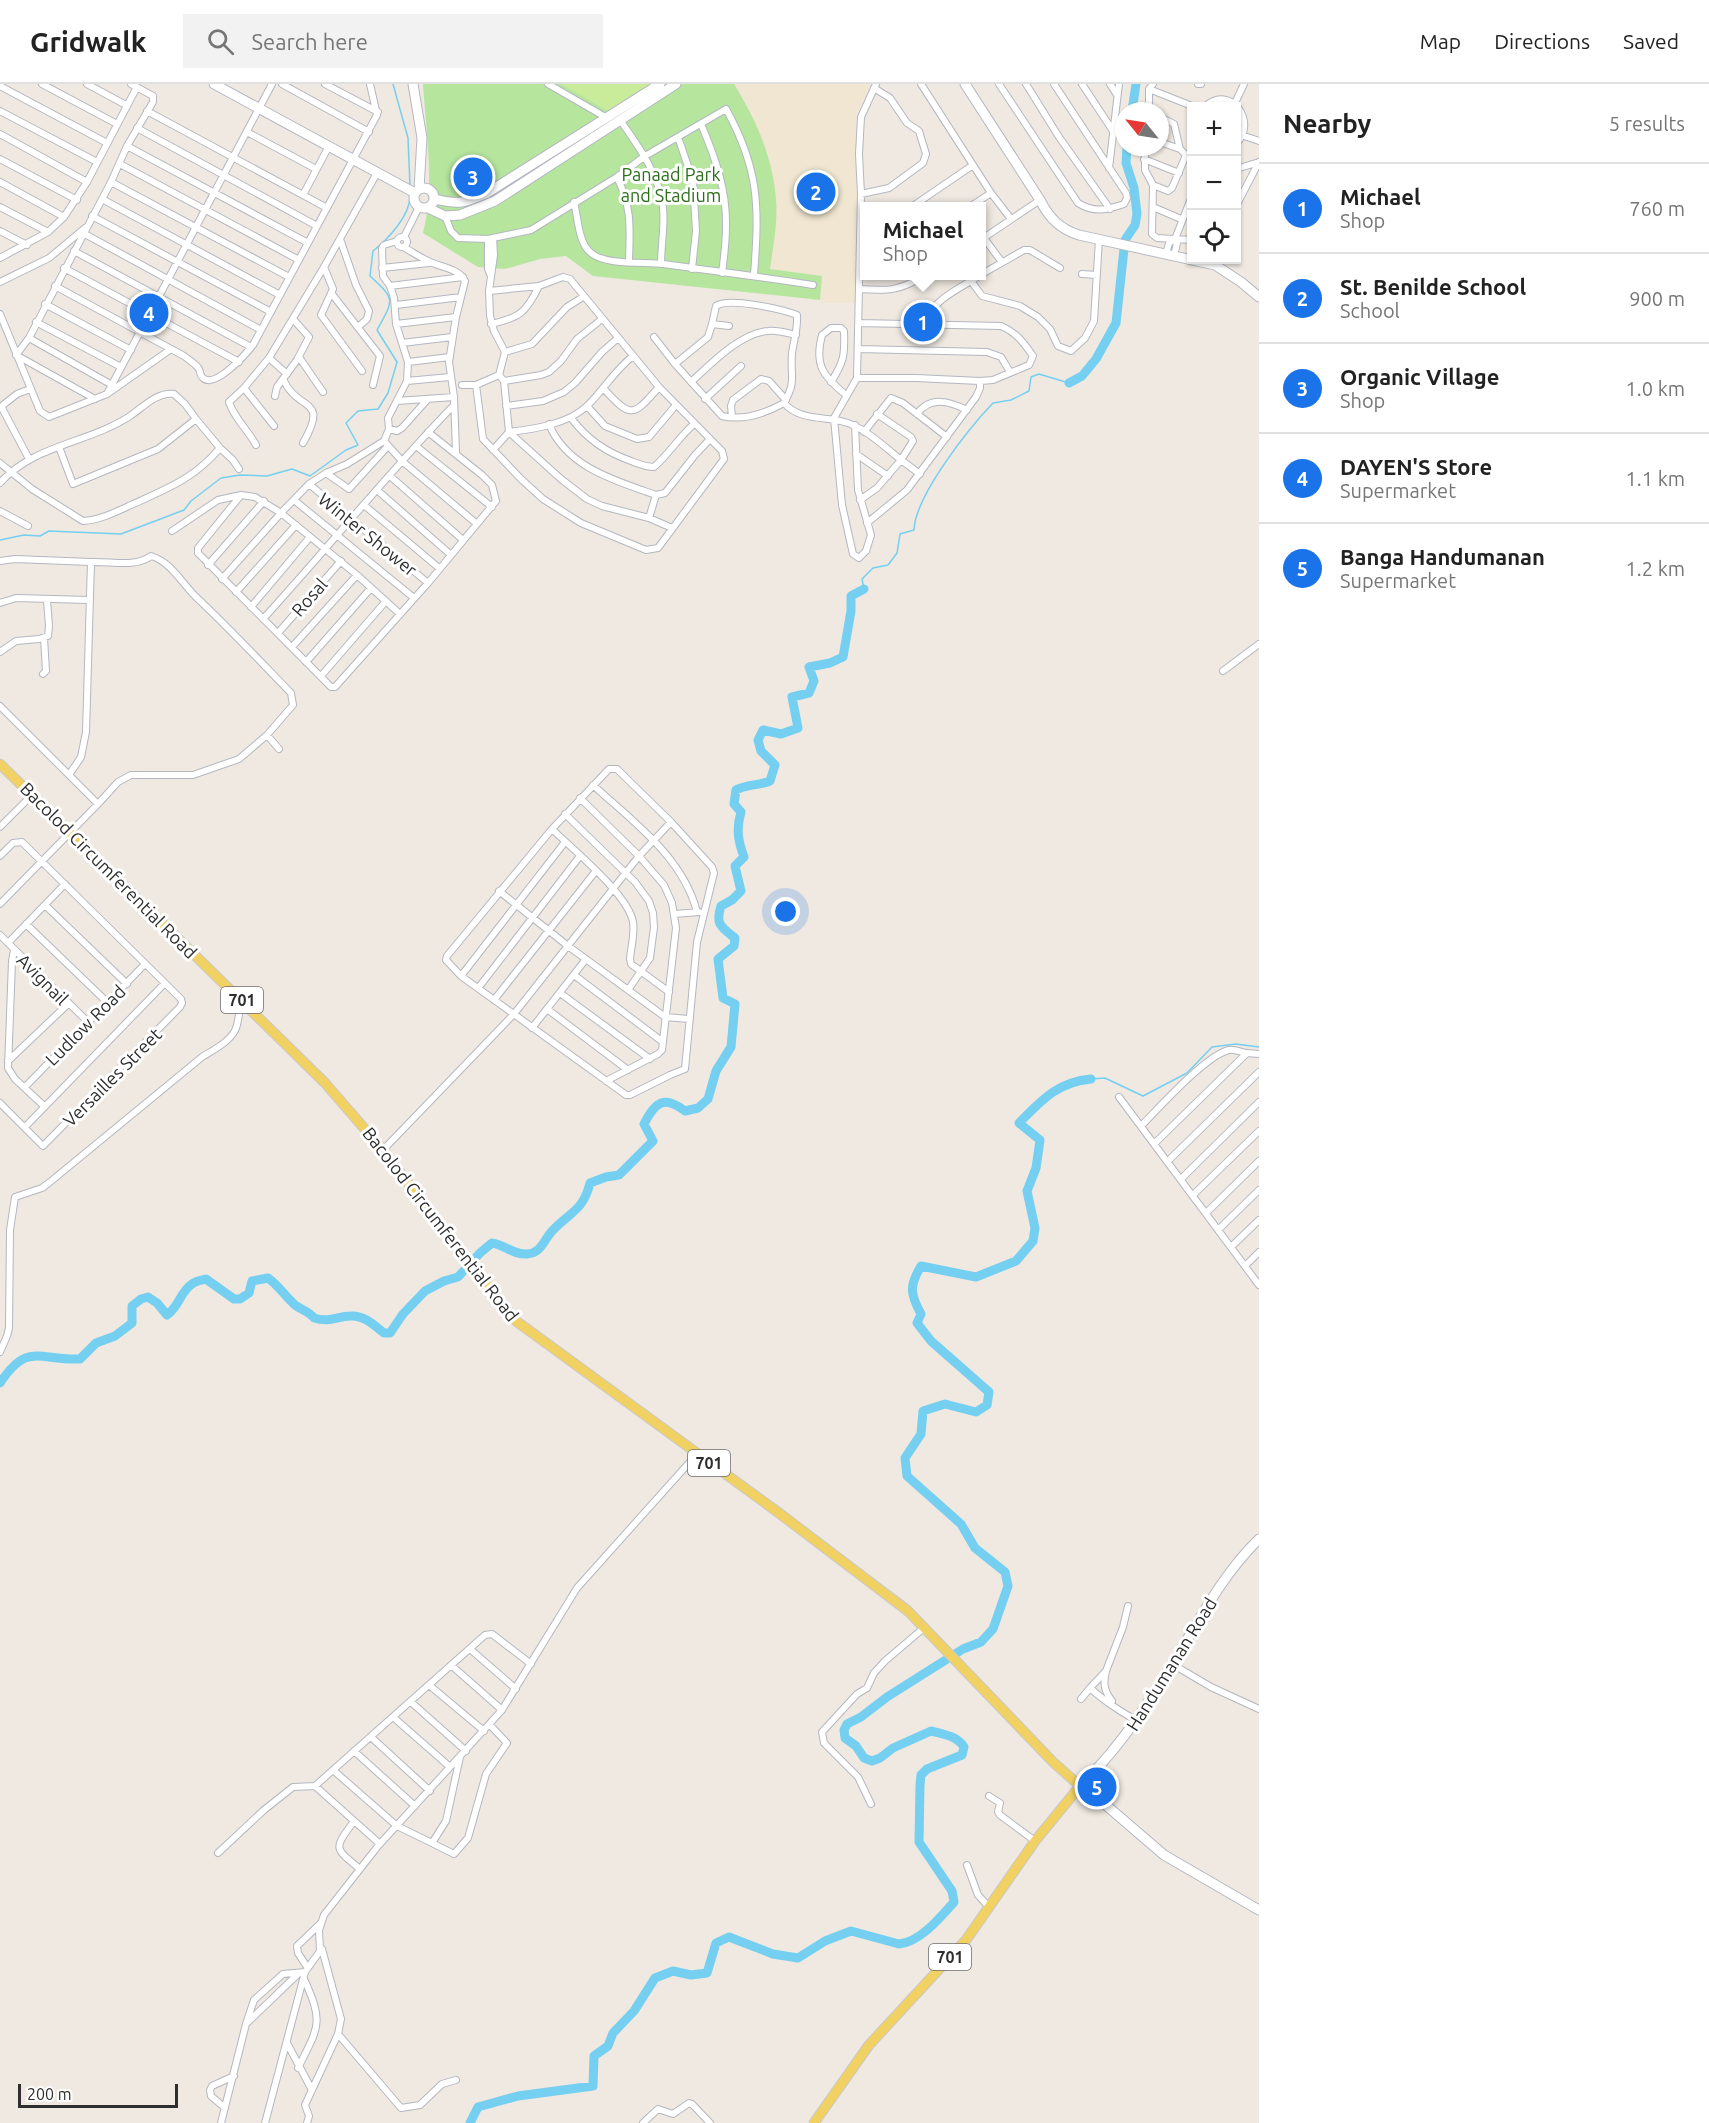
<!DOCTYPE html>
<html lang="en">
<head>
<meta charset="utf-8">
<style>
  :root { --surface:#fff; --page:#f2f2f2; --text:#222; --muted:#767676; --line:#e0e0e0; --accent:#1a73e8 }
  body { margin:0; font-family:Ubuntu,sans-serif; background:var(--page); color:var(--text) }
  .controls { position:absolute; right:18px; top:18px; display:grid; overflow:hidden; border-radius:0px; box-shadow:0 2px 4px #0004 }
  .controls button { width:54px; height:54px; display:grid; place-items:center; padding:0; border:0; border-bottom:2px solid var(--line); background:var(--surface); color:var(--text); font:30px sans-serif }
  .compass { position:absolute; left:1115px; top:18px; width:54px; height:54px; border-radius:50%; background:var(--surface); box-shadow:0 2px 4px #0004; rotate:300deg }
  .scale { position:absolute; left:18px; bottom:15px; width:160px; box-sizing:border-box; padding-left:6px; border:3px solid #2e2e2e; border-top:0; font-size:16px; line-height:21px; white-space:nowrap; color:#2e2e2e; -webkit-text-stroke:4px #fff; paint-order:stroke }
  .you { position:absolute; left:786px; top:828px; width:21px; height:21px; margin:-15px; border:4px solid #fff; border-radius:50%; background:#1a73e8; box-shadow:0 0 0 9px #1a73e833 }
  .badge { display:grid; place-items:center; width:39px; height:39px; border-radius:50%; background:var(--accent); color:#fff; font-size:20px; font-weight:700 }
  .pin { position:absolute; translate:-50% -50%; border:3px solid #fff; box-shadow:0 2px 6px #0006 }
  .popup { position:absolute; left:860px; top:118px; width:126px; height:78px; box-sizing:border-box; display:grid; place-content:center; border-radius:0px; background:var(--surface); filter:drop-shadow(0 2px 4px #0005); font-size:20px; white-space:nowrap; color:var(--muted) }
  .popup b { font-size:22px; color:var(--text) }
  .popup::after { content:''; position:absolute; left:50%; top:100%; margin-left:-12px; border:12px solid transparent; border-top-color:var(--surface) }
  .list { margin:0; padding:0; list-style:none }
  h2 { display:flex; justify-content:space-between; align-items:center; height:78px; margin:0; padding:0 24px; font-size:26px }
  h2 small { font-size:20px; font-weight:400; color:var(--muted) }
  .list li { display:grid; grid-template-columns:39px 1fr auto; gap:18px; align-items:center; box-sizing:border-box; height:90px; padding:0 24px; border-top:2px solid var(--line) }
  .list b { display:block; font-size:22px; white-space:nowrap }
  .list p { margin:0; font-size:20px; white-space:nowrap; color:var(--muted) }
  .list em { font-size:20px; font-style:normal; color:var(--muted) }
  .icon { flex:none; width:33px; height:33px; fill:none; stroke:currentColor; stroke-width:2; stroke-linecap:round; stroke-linejoin:round }
  .map { position:relative; flex:none; width:1259px; height:2039px; overflow:hidden }
  header { display:flex; align-items:center; gap:36px; box-sizing:border-box; height:84px; padding:0 30px; background:var(--surface); border-bottom:2px solid var(--line) }
  header strong { font-size:28px }
  nav { display:flex; gap:33px; margin-inline-start:auto; font-size:21px }
  .search { width:420px; height:54px; background:var(--page); display:flex; align-items:center; gap:15px; box-sizing:border-box; padding:0 21px; border-radius:0px; color:var(--muted); font-size:22px }
  main { display:flex }
  aside { flex:1; background:var(--surface) }
  .map>svg:first-child { display:block }
  .education { fill:#f0e6d1 }
  .green { fill:#b6e59e }
  .pitch { fill:#c9ec9a }
  .lines { fill:none; stroke-linecap:round; stroke-linejoin:round }
  .stream { stroke:#75cff0; stroke-width:1.5 }
  .river { stroke:#75cff0; stroke-width:9 }
  .street-casing { stroke:#b4b7c1; stroke-width:8 }
  .secondary-casing { stroke:#b4b7c1; stroke-width:11 }
  .primary-casing { stroke:#c9c9c9; stroke-width:11 }
  .street { stroke:#fff; stroke-width:6 }
  .secondary { stroke:#fff; stroke-width:9 }
  .primary { stroke:#f2d163; stroke-width:9 }
  .labels { text-anchor:middle; dominant-baseline:central; stroke-width:6; stroke-linejoin:round; paint-order:stroke }
  .shield { fill:#fff; stroke:#6d6d6d; stroke-width:1.5 }
  .shield-label { font-size:16px; font-weight:bold; fill:#2e2e2e }
  .park-label { font-size:18px; fill:#2c6e1b; stroke:#fff }
  .street-label { font-size:18px; fill:#2e2e2e; stroke:#fff }
</style>
</head>
<body>
<header>
<strong>Gridwalk</strong>
<div class="search"><svg class="icon" aria-label="search" viewBox="0 0 24 24"><circle cx="10" cy="10" r="6"/><path d="M15 15l6 6"/></svg>Search here</div>
<nav><a>Map</a><a>Directions</a><a>Saved</a></nav>
</header>
<main>
<div class="map">
<svg width="1259" height="2039" viewBox="0 0 1259 2039">
  <rect width="100%" height="100%" fill="#efe9e1"/>
  <path class="education" d="M734,0H871L856,31L858,219H822L820,216L822,192L770,185L775,150L776,117L768,70L748,22Z"/>
  <path class="green" d="M423,0H734C756,35 773,74 776,116C778,139 773,163 770,185L822,192L820,216L593,192L566,172L540,175L505,185L478,183L423,149C435,102 426,48 423,0Z"/>
  <path class="pitch" d="M561,0H653L608,27Z"/>
  <g class="lines">
    <path class="stream" d="M393,0L408,54L410,102
      M0,456L24,451L40,452L49,447L121,450L184,426L191,417L221,394L240,391L267,392L292,385L310,392L346,366L358,361L346,339L358,327L378,325L388,309L397,278L377,246C394,215 396,216 370,192L373,167C388,155 410,132 410,112
      M864,505L862,495L873,484L888,481L897,469L900,450L914,446C915,412 969,344 993,319L1011,316L1029,307L1031,293L1039,290L1069,299
      M1091,995L1105,994L1143,1012L1187,989L1212,963L1236,960L1259,963"/>
    <path class="river" d="M1132,27L1136,0
      M1069,299L1082,292L1096,275L1116,239L1125,156L1135,141L1137,130L1134,104L1126,79L1127,63
      M0,1299C28,1257 39,1277 80,1275L96,1259L115,1252L132,1239V1222L141,1215L148,1213L157,1219L167,1231C179,1223 180,1208 192,1200C195,1197 202,1196 206,1195L234,1215H240L249,1209L252,1197L268,1194C278,1201 285,1212 295,1221C301,1226 309,1227 314,1234C331,1239 336,1232 351,1232C364,1231 375,1242 384,1249H390L403,1230L425,1207L444,1197L458,1193L480,1169L492,1159C505,1161 514,1171 527,1170C542,1169 544,1155 553,1146C570,1128 583,1127 590,1099L606,1093L619,1091L653,1057L644,1040C655,1018 664,1011 685,1027L698,1024L708,1015L716,987L731,963L735,920L723,914L718,875L734,862L735,854C721,843 715,840 721,822L732,816L741,807L735,782L744,773C738,757 736,745 741,728L734,720L736,706C747,700 758,702 770,697L775,681L761,667L758,656L763,646L781,650L798,644L792,613L809,609L814,597L809,583L830,579L843,573L851,527V512L864,505
      M470,2039L478,2023L518,2012L593,2002L594,1972L608,1962L613,1949L634,1927L655,1894L673,1887L691,1891L707,1889L716,1859L729,1853L773,1870L798,1874L825,1857L851,1847L899,1860C920,1858 940,1834 954,1818L952,1807L919,1758L920,1701L921,1691L927,1685L962,1671L964,1663C957,1652 944,1650 931,1647L893,1664L880,1674L872,1677L864,1674L856,1662L845,1654L844,1646L847,1640L861,1633L887,1613L963,1565L981,1558L993,1545L1008,1502L1005,1488L975,1464L961,1440L907,1392L905,1374L921,1350L923,1327L945,1320L976,1328L987,1321L989,1308L931,1257L917,1239L921,1230C910,1210 909,1202 921,1182L976,1193L1016,1177L1033,1157L1035,1144L1027,1107L1036,1084L1040,1056L1019,1039C1041,1017 1057,998 1091,995"/>
    <defs>
      <path id="street" d="M42,0L117,40
        M87,0L126,21
        M282,0L369,48
        M325,0L378,28
        M548,0L607,34
        M921,0L991,109L1011,135
        M999,0L1078,119C1094,129 1107,126 1124,120L1127,114L1126,109L1054,0
        M1026,0L1059,53L1110,125
        M1082,0L1113,47
        M1110,0L1117,11
        M1198,0H1201
        M0,2L107,59
        M1149,5L1192,22
        M1235,19L1244,0
        M1206,22C1229,0 1259,37 1236,60
        M0,27L97,78
        M147,27L327,124
        M1149,27V5L1153,0
        M620,36C639,63 659,90 663,124C665,140 661,162 661,180
        M701,40C715,73 727,106 726,143C726,158 724,174 722,189
        M137,44L317,142
        M247,48L316,85
        M0,50L87,98
        M1244,52L1259,57
        M678,53L693,97L696,147L692,185
        M1160,58L1180,65
        M127,62L308,159
        M1145,63V86L1153,101L1152,150L1157,154L1192,156
        M0,75L77,116
        M1144,75L1179,89
        M120,80L299,176
        M1109,84L1119,0
        M1236,85L1259,78
        M617,93C632,124 630,143 629,177
        M0,98L64,133
        M111,98L289,193
        M1153,101L1168,107L1172,104L1186,71L1180,65L1174,40L1160,33
        M861,110L889,104L923,79L926,70L919,47L907,39L890,14L874,4
        M303,111L329,62
        M102,115L280,211
        M574,118C578,133 578,159 591,169C605,181 644,178 663,180C713,187 763,193 813,201
        M913,122L973,81
        M971,122L991,109
        M1236,122L1259,78
        M0,123L48,148
        M1153,123L1181,135
        M92,132L271,228
        M445,132L451,147L458,154L488,155L531,146L617,93L645,72L726,25C760,86 759,124 754,191
        M0,147L27,161
        M83,149L261,246
        M404,153L419,123
        M397 158a5 5 0 1 1 10 0a5 5 0 1 1-10 0Z
        M493,154L494,171L489,207L490,232L494,247L505,268L499,291L504,297L509,348L561,395L587,415L602,422L649,434L672,444
        M984,154L1001,177
        M340,155L356,201L369,227L367,235L358,243
        M488,155V185L490,190
        M982,155L1040,116
        M403,163C411,167 419,173 428,177C439,183 459,184 465,197L456,233L449,278L454,313L456,368
        M74,167L251,263
        M1166,170L1169,159L1175,155L1192,112
        M1174,172L1177,159L1175,155
        M0,174L48,148L64,133L87,98L137,3
        M64,184L239,278
        M382,184L429,179
        M982,190L1024,166H1030L1060,184
        M1082,190L1097,191
        M971,197L982,212L1020,222L1038,233L1050,245L1058,262L1071,267L1085,254L1094,237L1099,155
        M0,198L49,174L85,144
        M55,202L184,272C189,276 196,280 199,285C201,289 199,290 203,294C215,305 246,270 253,261L377,31L370,0
        M390,202L463,193
        M859,205C888,207 899,207 924,192
        M332,210L380,272L373,301
        M45,220L131,266
        M396,221L461,213
        M0,230L40,327L49,333L107,310L171,265
        M36,238L121,283
        M925,239C933,215 959,205 979,192
        M396,240L456,233
        M491,240C519,234 526,229 539,202
        M712,240L716,222C728,213 781,225 797,231C798,244 794,256 792,269C790,293 797,296 784,319C802,340 833,330 855,342C872,350 887,365 901,376L877,404L860,416
        M654,253L675,280L722,332C743,337 766,329 784,319
        M29,254L112,301
        M402,259L452,253
        M858,265L987,268L1001,273L1010,288
        M505,268L532,260L567,223L583,213
        M299,273L323,308
        M269,274L287,290
        M408,278L450,273
        M675,280L708,253L712,240L729,242
        M362,287L321,231L333,205L324,183L377,89
        M857,294H916L980,297L993,296L1029,281L1033,272C1024,259 1016,248 1001,242L859,239
        M283,295C298,329 330,312 303,359
        M407,297L450,293
        M504,297L541,291L549,288L561,277L577,255L602,235
        M691,298C711,280 740,249 768,247C777,246 787,249 796,251
        M831,298C844,278 845,271 844,247L841,244H831L822,251C814,281 823,292 846,311
        M462,301H476L499,291
        M476,301L483,355L521,395L543,415L581,439L646,466L658,464L724,375L722,367L659,303L570,195L563,193L539,202L489,207
        M244,304L274,342
        M603,304C631,334 632,334 659,303
        M107,310L272,0
        M275,312L277,303L297,276L309,253L293,235
        M95,315L16,271L29,254L111,98L127,62L153,18V12L131,0
        M705,315L741,282
        M397,317L454,313
        M506,322L543,317L564,308L575,299L602,268L618,254
        M587,322L605,342L637,355L649,353L676,321
        M877,330L911,353L913,357L901,376L920,390
        M917,330C930,312 949,317 967,326
        M732,333L731,322L733,316L761,295L769,297L786,316
        M571,334C588,356 606,368 631,377C639,380 646,383 654,383C669,370 679,353 694,340
        M549,340C566,383 616,397 656,411L665,409L695,371L710,355
        M855,341L858,406L871,451L866,467L859,474L853,470L842,421L834,334L857,294L861,110L859,70L861,33L876,0
        M389,345L397,347L402,344L427,316
        M864,348L891,314L903,319L947,353
        M384,357L402,377L477,440
        M256,361C248,346 234,334 229,318L244,304L269,274L324,183
        M416,362L492,423
        M220,364L233,376L239,385
        M493,366L509,348C535,345 569,340 588,321C604,305 615,286 633,272
        M856,370L888,392
        M29,375L2,324L3,321L17,310L30,305
        M0,379L32,405L83,437C100,436 116,428 131,421C166,405 194,395 220,364L196,335L158,365L73,400L59,363
        M326,389L349,405L388,362
        M390,392L463,456
        M0,399C33,361 89,359 130,332C142,324 158,307 174,310L185,320L196,335
        M309,400L428,499
        M377,406L451,471
        M241,411L198,464V469L331,603H335L428,499L496,417L492,401L482,391L428,348
        M294,416L414,514
        M364,421L439,484
        M0,427L28,442
        M649,434L656,411
        M867,439L907,406L976,313L980,304V297
        M172,447L218,416L241,411L255,413L281,429L357,491L400,530
        M0,477L15,475L91,478L86,648L81,673L69,691
        M91,478C111,477 135,484 151,472C171,478 181,498 195,512C228,543 259,576 291,609L293,621L267,651L239,675L193,691H131L118,698L98,720
        M208,481L264,417
        M222,495L281,429L309,400L326,389L347,380L384,357L389,345L388,334L407,297L408,278L396,240L394,214L390,202L383,192L382,164L384,161L397,157
        M236,508L296,441
        M0,519L16,514L89,516
        M251,523L310,453
        M263,535C328,464 388,389 454,321
        M278,549L341,477
        M292,563L357,491
        M0,568L16,557L39,555L48,552L49,542L47,516
        M306,578L371,504
        M1223,587L1259,560
        M43,590L46,587L44,554
        M321,592L386,517
        M0,622L98,720L0,820
        M267,651L279,665
        M609,685H617L671,738L712,783L714,789L697,858L685,985L670,991L630,1011H626L461,892L446,876L447,872L552,745Z
        M593,701C633,738 683,773 697,828
        M580,714L639,772L664,801L672,819L676,844L662,966L658,970L606,997
        M565,730L635,798L649,817L653,829L654,843L650,874L628,906
        M0,743L33,710
        M552,745C572,765 628,810 633,838C635,849 631,863 630,875L631,880L669,908
        M0,772L13,759L22,758L181,915L182,919L180,923L43,1062L0,1019
        M499,807L568,862L665,933L689,935
        M45,821L127,900
        M675,830L699,828
        M26,840L108,919
        M0,851L87,937
        M8,859L65,800
        M14,866L12,877L8,984L15,995L44,1022
        M574,891L663,958
        M461,892L565,758
        M479,903L580,772
        M560,909L650,975
        M494,916L595,788
        M547,925L628,986
        M532,944L586,875
        M8,977L68,920
        M25,1003L145,880
        M1119,1013L1259,1201
        M1141,1042C1159,1024 1206,971 1229,966C1234,965 1241,968 1247,969
        M25,1043L165,899
        M1154,1060L1247,969L1259,970
        M383,1066L514,930L639,772L671,738
        M1168,1077L1259,988
        M1181,1095L1259,1018
        M1193,1111L1259,1047
        M1206,1129L1259,1077
        M1218,1146L1259,1106
        M1231,1163L1259,1136
        M1245,1182L1259,1168
        M0,1268L7,1252L9,1244L10,1146L15,1113L42,1104L50,1098L202,973C213,966 234,956 237,941C239,932 239,926 243,917
        M1128,1522L1123,1543L1106,1587L1090,1604C1102,1615 1123,1630 1137,1636
        M470,1565L516,1605
        M1172,1580L1211,1603L1259,1625
        M451,1581L502,1626
        M1106,1587C1103,1599 1104,1607 1112,1617
        M429,1601L484,1647
        M1081,1615L1090,1604
        M411,1618L466,1667
        M393,1633L450,1683
        M371,1653L430,1707
        M354,1667L415,1722
        M333,1686L397,1742L432,1759L446,1737L460,1673
        M989,1712L1000,1719L998,1728L1000,1731L1035,1757
        M871,1720L858,1693L824,1659L822,1648L857,1610L867,1604L874,1589L885,1577L925,1543
        M354,1737C334,1765 333,1763 360,1785
        M432,1759L454,1770L468,1754L486,1690L507,1659L490,1641
        M380,1760L315,1702L485,1551L492,1550L531,1580
        M218,1769L264,1726L293,1703L315,1702
        M967,1781L978,1811L989,1823
        M307,1883L298,1869L297,1862L321,1839
        M248,1938L299,1889
        M338,1950L401,2024L420,2021L442,2000L456,1996
        M287,1959L312,2006
        M298,1984C319,1942 324,1939 304,1895
        M225,2024L211,2012L210,2006L212,2002L234,1992
        M221,2039L246,1940L254,1916L283,1890L305,1888
        M265,2039L305,1888L320,1867L319,1846L324,1831L378,1762L502,1626L577,1504L697,1370
        M307,2039L309,2032L305,2021L338,1950L341,1935L322,1865
        M643,2039L658,2025L673,2030L689,2019L692,2020L710,2039"/>
      <path id="secondary" d="M214,0L415,109
        M413,0L422,54L419,105
        M965,0L1040,116C1049,134 1060,145 1079,151L1215,181L1241,198L1259,213
        M414 114a10 10 0 1 1 20 0a10 10 0 1 1-20 0Z
        M435,115C459,121 464,119 487,109L660,0
        M428,124L445,132L460,131L495,117L676,0
        M1259,1455C1228,1485 1207,1522 1185,1559C1154,1610 1124,1660 1080,1702L1107,1722L1164,1771L1259,1826"/>
      <path id="primary" d="M0,680L325,999L383,1066L477,1189L516,1237L779,1429L908,1527L1053,1678L1080,1702L1035,1757L966,1856L869,1961L814,2039"/>
    </defs>
    <use href="#street" class="street-casing"/>
    <use href="#secondary" class="secondary-casing"/>
    <use href="#primary" class="primary-casing"/>
    <use href="#street" class="street"/>
    <use href="#secondary" class="secondary"/>
    <use href="#primary" class="primary"/>
  </g>
  <g class="labels">
    <g class="shield">
      <rect x="221" y="903" width="42" height="26" rx="4.5"/>
      <rect x="688" y="1366" width="42" height="26" rx="4.5"/>
      <rect x="929" y="1860" width="42" height="26" rx="4.5"/>
    </g>
    <g class="shield-label">
      <text x="242" y="916">701</text>
      <text x="709" y="1379">701</text>
      <text x="950" y="1873">701</text>
    </g>
    <g class="park-label">
      <text x="671" y="90">Panaad Park<tspan x="671" dy="21">and Stadium</tspan></text>
    </g>
    <g class="street-label">
      <text transform="translate(368 450) rotate(39)">Winter Shower</text>
      <text transform="translate(309 513) rotate(-49)">Rosal</text>
      <text transform="translate(109 786) rotate(45)">Bacolod Circumferential Road</text>
      <text transform="translate(43 895) rotate(45)">Avignail</text>
      <text transform="translate(85 941) rotate(-45)">Ludlow Road</text>
      <text transform="translate(112 993) rotate(-45)">Versailles Street</text>
      <text transform="translate(441 1140) rotate(52)">Bacolod Circumferential Road</text>
      <text transform="translate(1171 1580) rotate(-58)">Handumanan Road</text>
    </g>
  </g>
</svg>
<div class="controls">
<button>+</button>
<button>−</button>
<button><svg class="icon" aria-label="locate" viewBox="0 0 24 24"><circle cx="12" cy="12" r="6"/><path d="M12 2v4M12 18v4M2 12h4M18 12h4"/></svg></button>
</div>
<svg class="compass" viewBox="-18 -18 36 36"><path d="M0-13l5 13h-10z" fill="#e53935"/><path d="M0 13l5-13h-10z" fill="#767676"/></svg>
<div class="scale">200 m</div>
<div class="you"></div>
<div class="pin badge" style="left:923px;top:238px">1</div>
<div class="popup"><b>Michael</b>Shop</div>
<div class="pin badge" style="left:816px;top:108px">2</div>
<div class="pin badge" style="left:473px;top:93px">3</div>
<div class="pin badge" style="left:149px;top:229px">4</div>
<div class="pin badge" style="left:1097px;top:1703px">5</div>
</div>
<aside>
<h2>Nearby<small>5 results</small></h2>
<ul class="list">
<li><span class="badge">1</span><div><b>Michael</b><p>Shop</p></div><em>760 m</em></li>
<li><span class="badge">2</span><div><b>St. Benilde School</b><p>School</p></div><em>900 m</em></li>
<li><span class="badge">3</span><div><b>Organic Village</b><p>Shop</p></div><em>1.0 km</em></li>
<li><span class="badge">4</span><div><b>DAYEN'S Store</b><p>Supermarket</p></div><em>1.1 km</em></li>
<li><span class="badge">5</span><div><b>Banga Handumanan</b><p>Supermarket</p></div><em>1.2 km</em></li>
</ul>
</aside>
</main>
</body>
</html>
